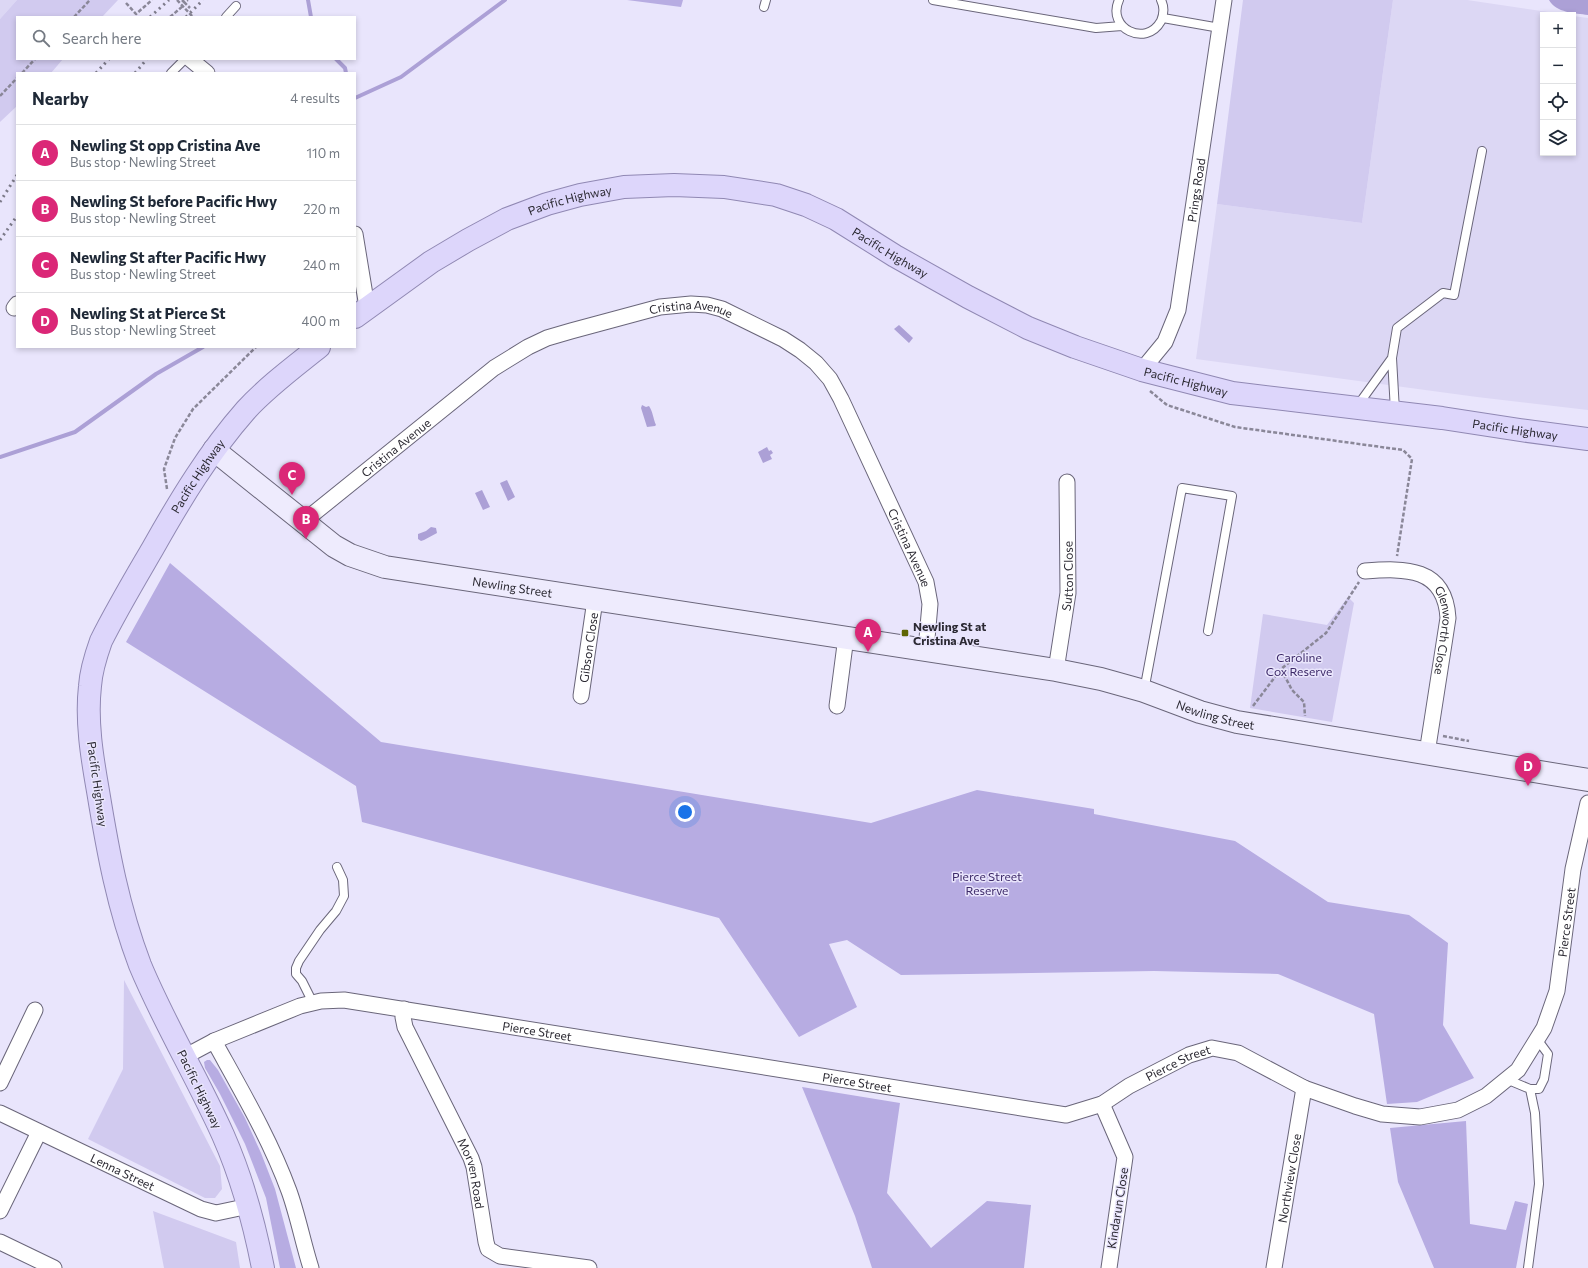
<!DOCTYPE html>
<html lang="en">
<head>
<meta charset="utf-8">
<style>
  :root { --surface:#fff; --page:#f2f2f3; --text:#1f2937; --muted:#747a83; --line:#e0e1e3; --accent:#db2777 }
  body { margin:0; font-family:Commissioner,sans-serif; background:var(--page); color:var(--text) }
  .controls { position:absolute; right:12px; top:12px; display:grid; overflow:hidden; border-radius:0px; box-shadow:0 2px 6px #0003 }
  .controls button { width:36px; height:36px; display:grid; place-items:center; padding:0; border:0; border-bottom:1px solid var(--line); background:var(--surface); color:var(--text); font:20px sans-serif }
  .you { position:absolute; left:685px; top:812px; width:14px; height:14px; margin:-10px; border:3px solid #fff; border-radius:50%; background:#1a73e8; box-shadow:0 0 0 6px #1a73e833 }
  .badge { display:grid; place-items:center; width:26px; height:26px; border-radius:50%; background:var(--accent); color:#fff; font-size:13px; font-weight:700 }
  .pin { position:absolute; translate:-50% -33px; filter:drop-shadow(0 1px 2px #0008) }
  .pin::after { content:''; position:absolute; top:21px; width:14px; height:12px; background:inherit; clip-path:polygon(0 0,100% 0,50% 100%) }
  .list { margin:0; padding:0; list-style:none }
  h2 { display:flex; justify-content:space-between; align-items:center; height:52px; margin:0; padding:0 16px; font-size:17px }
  h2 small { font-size:13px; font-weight:400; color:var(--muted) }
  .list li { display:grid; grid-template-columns:26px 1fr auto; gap:12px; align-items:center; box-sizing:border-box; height:56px; padding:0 16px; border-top:1px solid var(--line) }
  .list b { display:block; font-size:15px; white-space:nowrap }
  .list p { margin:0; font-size:13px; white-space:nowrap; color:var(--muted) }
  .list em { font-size:13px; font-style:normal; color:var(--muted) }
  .icon { flex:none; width:22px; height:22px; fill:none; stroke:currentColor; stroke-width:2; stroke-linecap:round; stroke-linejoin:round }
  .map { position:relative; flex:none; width:1588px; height:1268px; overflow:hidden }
  .search { position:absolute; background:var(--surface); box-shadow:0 2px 6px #0003; left:16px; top:16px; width:340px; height:44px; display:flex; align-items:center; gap:10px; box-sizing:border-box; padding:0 14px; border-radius:0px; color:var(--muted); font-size:15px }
  .panel { position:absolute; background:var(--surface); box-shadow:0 2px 6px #0003; left:16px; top:72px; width:340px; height:276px; border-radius:0px }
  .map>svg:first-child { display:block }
  .built { fill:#dcd7f4 }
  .green { fill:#d1caef }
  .forest { fill:#b7ace2 }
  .water { fill:#aca0d6 }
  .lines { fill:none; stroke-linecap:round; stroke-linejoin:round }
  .stream { stroke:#aca0d6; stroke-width:4 }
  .lane-casing { stroke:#6a667a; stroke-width:10 }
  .street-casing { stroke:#6a667a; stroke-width:17 }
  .secondary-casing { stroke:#6a667a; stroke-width:24 }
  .primary-casing { stroke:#9088b3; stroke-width:24 }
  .path { stroke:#8a8798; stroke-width:2.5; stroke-dasharray:4 2; stroke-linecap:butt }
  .lane { stroke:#fff; stroke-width:8 }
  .street { stroke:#fff; stroke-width:15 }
  .secondary { stroke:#eeebfd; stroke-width:22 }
  .primary { stroke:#ddd6fb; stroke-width:22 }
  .rail { stroke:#7c7a89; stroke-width:3; stroke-dasharray:2 4; stroke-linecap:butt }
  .path-bridge { stroke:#8a8798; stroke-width:2.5; stroke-dasharray:4 2; stroke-linecap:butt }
  .poi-dot { fill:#5f6604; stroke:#e9e5fc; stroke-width:1.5 }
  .labels { text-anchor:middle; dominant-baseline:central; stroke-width:3; stroke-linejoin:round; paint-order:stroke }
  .street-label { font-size:12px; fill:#2b2932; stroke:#e9e5fc }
  .poi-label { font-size:12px; font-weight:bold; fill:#2b2932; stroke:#e9e5fc; text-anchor:start }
  .park-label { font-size:12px; fill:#3c2968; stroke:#e9e5fc }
</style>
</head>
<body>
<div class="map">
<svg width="1588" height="1268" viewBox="0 0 1588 1268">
  <rect width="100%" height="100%" fill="#e9e5fc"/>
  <path class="built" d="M0,0H17L0,19Z
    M1393,0H1467L1569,15H1543V153H1573V16L1588,18V410L1477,397L1196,359L1217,204L1362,223Z"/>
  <path class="green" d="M17,0H118L102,17H17V59H63L51,73H17V106L0,122V19Z
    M1243,0H1393L1362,223L1217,204Z
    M1348,597L1354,603L1332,722L1250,708L1263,614L1327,625Z
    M124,980L220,1166L222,1189L215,1198H205L88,1139L123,1069Z
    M153,1211L236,1242L240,1268H164Z"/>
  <path class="forest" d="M627,0H683L681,7Z
    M170,563L381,742L871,823L977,790L1094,809V814L1235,841L1328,902L1409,915L1448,943L1443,1025L1474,1078L1417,1102L1387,1104L1374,1014L1278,974L1154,971L901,975L847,940L829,944L857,1007L799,1037L719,918L362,822L356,786L126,642Z
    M207,1060H210L218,1070L245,1118L261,1153L275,1189L296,1268H280L266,1198L245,1144L220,1094L205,1068L204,1062Z
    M802,1087L900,1103L887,1193L931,1248L987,1201L1031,1205L1024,1268H872L855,1216Z
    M1466,1121L1470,1224L1506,1230L1515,1201L1528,1204L1516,1268H1434L1398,1182L1390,1128Z"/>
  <path class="water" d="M1549,0H1588V15C1575,13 1556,13 1549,0Z
    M899,325L913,338L909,343L894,329Z
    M642,405L646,407L649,406C653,412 653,418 656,425L655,426L647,427L641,408Z
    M767,447L769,451L771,450L773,453L770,455L772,459L763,463L758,452Z
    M507,480L515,497L508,501L500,483Z
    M482,490L490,507L483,510L475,493Z
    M431,527L436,528L437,533L424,540L421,541L418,539V534L426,531Z"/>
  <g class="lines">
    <path class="stream" d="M308,0L311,17
      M336,59L345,68L346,73
      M355,98L401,77L505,0
      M0,457L75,432L156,374L203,347"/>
    <defs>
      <path id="lane" d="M933,0L1096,28L1122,26
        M1119,0C1106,28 1146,48 1161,21C1164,14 1164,6 1161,0
        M764,7L766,0
        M226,17L236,6
        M1163,18L1220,28
        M171,73L185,59
        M1392,358L1395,411
        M1358,405L1392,358L1397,328L1443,293L1454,295L1482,151
        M1144,691L1182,488L1232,496L1208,631
        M313,1003L302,981L296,974V968L299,961L320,930L336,911L344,896L343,880L337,867
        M1506,1079L1530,1089H1539L1544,1079L1548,1054L1537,1039
        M1528,1268L1539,1184L1535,1113L1530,1089"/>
      <g id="street">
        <path d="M190,59L207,73"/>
        <path d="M355,234L367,307"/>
        <path d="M14,308L17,304"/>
        <path id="s1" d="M1142,370L1165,342L1178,310L1224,0"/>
        <path id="s2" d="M303,522L494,368L528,347L547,338L571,331L660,307L691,304L707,305L722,309L783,339L800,350L816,363L830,379L841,399L926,582L930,604L926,650"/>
        <path id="s3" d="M1365,571C1405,568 1445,567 1448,618L1427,753"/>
        <path id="s4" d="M1056,670L1068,593L1067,482"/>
        <path id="s5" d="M581,696L595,600"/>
        <path d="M837,706L846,637"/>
        <path id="s6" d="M404,1009L403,1017L405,1027L471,1158L474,1167L486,1242L488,1249L500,1256L589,1268"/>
        <path d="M214,1041C241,1090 270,1139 289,1191C298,1216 303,1243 311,1268"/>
        <path id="s7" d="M184,1057L214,1041L300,1006L321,1001L344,1000L1066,1115L1102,1104L1129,1086L1189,1055L1212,1048L1238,1053L1304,1088L1355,1106L1382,1114L1420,1117L1458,1110L1486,1096L1518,1070L1544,1028L1557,991L1573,869L1588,803"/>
        <path d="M0,1083L35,1010"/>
        <path d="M1102,1104L1125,1157L1109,1268"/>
        <path id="s8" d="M0,1113L201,1209L216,1213L249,1206"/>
        <path d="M0,1211L39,1132"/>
        <path d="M0,1242L54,1268"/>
        <path id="s9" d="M1274,1268L1304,1088"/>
      </g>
      <g id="secondary">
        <path id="s10" d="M214,450L334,546L350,555L385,567L1056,670L1101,679L1144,691L1200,712L1237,722L1588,780"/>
      </g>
      <g id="primary">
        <path id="s11" d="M355,317L431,262L468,240L507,219L547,204L580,195L624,187L674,185L724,187L776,195L806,205L836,219L895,256L968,297L1028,328L1075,347L1142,370L1232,393L1442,418L1520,430L1588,439"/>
        <path id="s12" d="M263,1268C254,1222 242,1178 223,1135C197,1077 164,1023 140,965C118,907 108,852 98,791C92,757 86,721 90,686C91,670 96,655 101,641C117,609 135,579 153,548C180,500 209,452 246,410C267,387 294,367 319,347"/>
      </g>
    </defs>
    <use href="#lane" class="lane-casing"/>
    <use href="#street" class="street-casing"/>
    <use href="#secondary" class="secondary-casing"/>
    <use href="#primary" class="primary-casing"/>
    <path class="path" d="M182,0L184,2L188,0
      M184,2L190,8
      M126,3L136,14L152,0
      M74,17L90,0
      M170,17L183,6
      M22,73L35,59
      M0,96L17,78
      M1150,391L1167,405L1235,427L1403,450L1412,459L1397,556
      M167,489L164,469L175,438L193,409L256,347
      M1281,669L1292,690L1304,702L1305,716
      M1253,706L1281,669L1326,633L1359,582
      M1443,736L1469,741"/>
    <use href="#lane" class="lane"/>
    <use href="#street" class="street"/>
    <use href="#secondary" class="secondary"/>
    <use href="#primary" class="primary"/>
    <path class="rail" d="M150,17L169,0
      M186,17L203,0
      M96,73L109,59
      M135,73L147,59
      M0,202L17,175
      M0,240L17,216"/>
    <path class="path-bridge" d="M177,0L193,17"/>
  </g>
  <rect class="poi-dot" x="901" y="629" width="8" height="8" rx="2"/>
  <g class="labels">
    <g class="street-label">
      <text stroke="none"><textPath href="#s1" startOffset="192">Prings Road</textPath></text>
      <text stroke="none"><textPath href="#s11" startOffset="247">Pacific Highway</textPath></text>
      <text stroke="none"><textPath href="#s11" startOffset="584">Pacific Highway</textPath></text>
      <text stroke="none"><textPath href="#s2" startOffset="455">Cristina Avenue</textPath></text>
      <text stroke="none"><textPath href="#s11" startOffset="908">Pacific Highway</textPath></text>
      <text stroke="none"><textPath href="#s11" startOffset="1241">Pacific Highway</textPath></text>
      <text stroke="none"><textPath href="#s2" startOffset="119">Cristina Avenue</textPath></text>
      <text stroke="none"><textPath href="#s12" startOffset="851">Pacific Highway</textPath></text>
      <text stroke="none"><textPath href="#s2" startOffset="803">Cristina Avenue</textPath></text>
      <text stroke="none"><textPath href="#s4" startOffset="95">Sutton Close</textPath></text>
      <text stroke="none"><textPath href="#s10" startOffset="338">Newling Street</textPath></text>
      <text stroke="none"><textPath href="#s3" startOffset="123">Glenworth Close</textPath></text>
      <text stroke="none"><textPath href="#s5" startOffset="49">Gibson Close</textPath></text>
      <text stroke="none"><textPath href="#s10" startOffset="1054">Newling Street</textPath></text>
      <text transform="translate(98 784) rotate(82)">Pacific Highway</text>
      <text stroke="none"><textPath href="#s7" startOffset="1555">Pierce Street</textPath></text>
      <text stroke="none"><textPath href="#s7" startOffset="367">Pierce Street</textPath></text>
      <text stroke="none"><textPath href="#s7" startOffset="1027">Pierce Street</textPath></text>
      <text stroke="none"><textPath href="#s7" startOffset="691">Pierce Street</textPath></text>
      <text transform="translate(200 1089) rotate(64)">Pacific Highway</text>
      <text stroke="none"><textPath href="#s8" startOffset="136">Lenna Street</textPath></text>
      <text stroke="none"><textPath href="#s6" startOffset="180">Morven Road</textPath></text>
      <text stroke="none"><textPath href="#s9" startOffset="91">Northview Close</textPath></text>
      <text transform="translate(1117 1208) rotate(-81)">Kindarun Close</text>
    </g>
    <g class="poi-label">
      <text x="913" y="626">Newling St at<tspan x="913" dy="14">Cristina Ave</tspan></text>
    </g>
    <g class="park-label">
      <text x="1299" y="657">Caroline<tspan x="1299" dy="14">Cox Reserve</tspan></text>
      <text x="987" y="876">Pierce Street<tspan x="987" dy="14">Reserve</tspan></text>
    </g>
  </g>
</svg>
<div class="controls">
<button>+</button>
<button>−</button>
<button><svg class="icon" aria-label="locate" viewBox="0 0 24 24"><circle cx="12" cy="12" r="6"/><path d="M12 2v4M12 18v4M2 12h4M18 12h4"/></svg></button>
<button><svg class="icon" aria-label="layers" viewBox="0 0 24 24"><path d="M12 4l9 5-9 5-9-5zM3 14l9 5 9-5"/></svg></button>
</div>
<div class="you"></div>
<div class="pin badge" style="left:868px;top:652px">A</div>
<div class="pin badge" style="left:306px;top:539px">B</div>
<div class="pin badge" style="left:292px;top:495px">C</div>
<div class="pin badge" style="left:1528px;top:786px">D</div>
<div class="search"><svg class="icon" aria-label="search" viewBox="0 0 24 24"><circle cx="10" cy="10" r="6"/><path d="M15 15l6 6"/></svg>Search here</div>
<section class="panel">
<h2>Nearby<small>4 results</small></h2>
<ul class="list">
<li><span class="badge">A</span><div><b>Newling St opp Cristina Ave</b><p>Bus stop · Newling Street</p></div><em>110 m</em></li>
<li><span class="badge">B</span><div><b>Newling St before Pacific Hwy</b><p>Bus stop · Newling Street</p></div><em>220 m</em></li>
<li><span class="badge">C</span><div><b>Newling St after Pacific Hwy</b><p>Bus stop · Newling Street</p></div><em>240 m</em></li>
<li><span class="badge">D</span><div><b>Newling St at Pierce St</b><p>Bus stop · Newling Street</p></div><em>400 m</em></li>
</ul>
</section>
</div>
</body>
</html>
